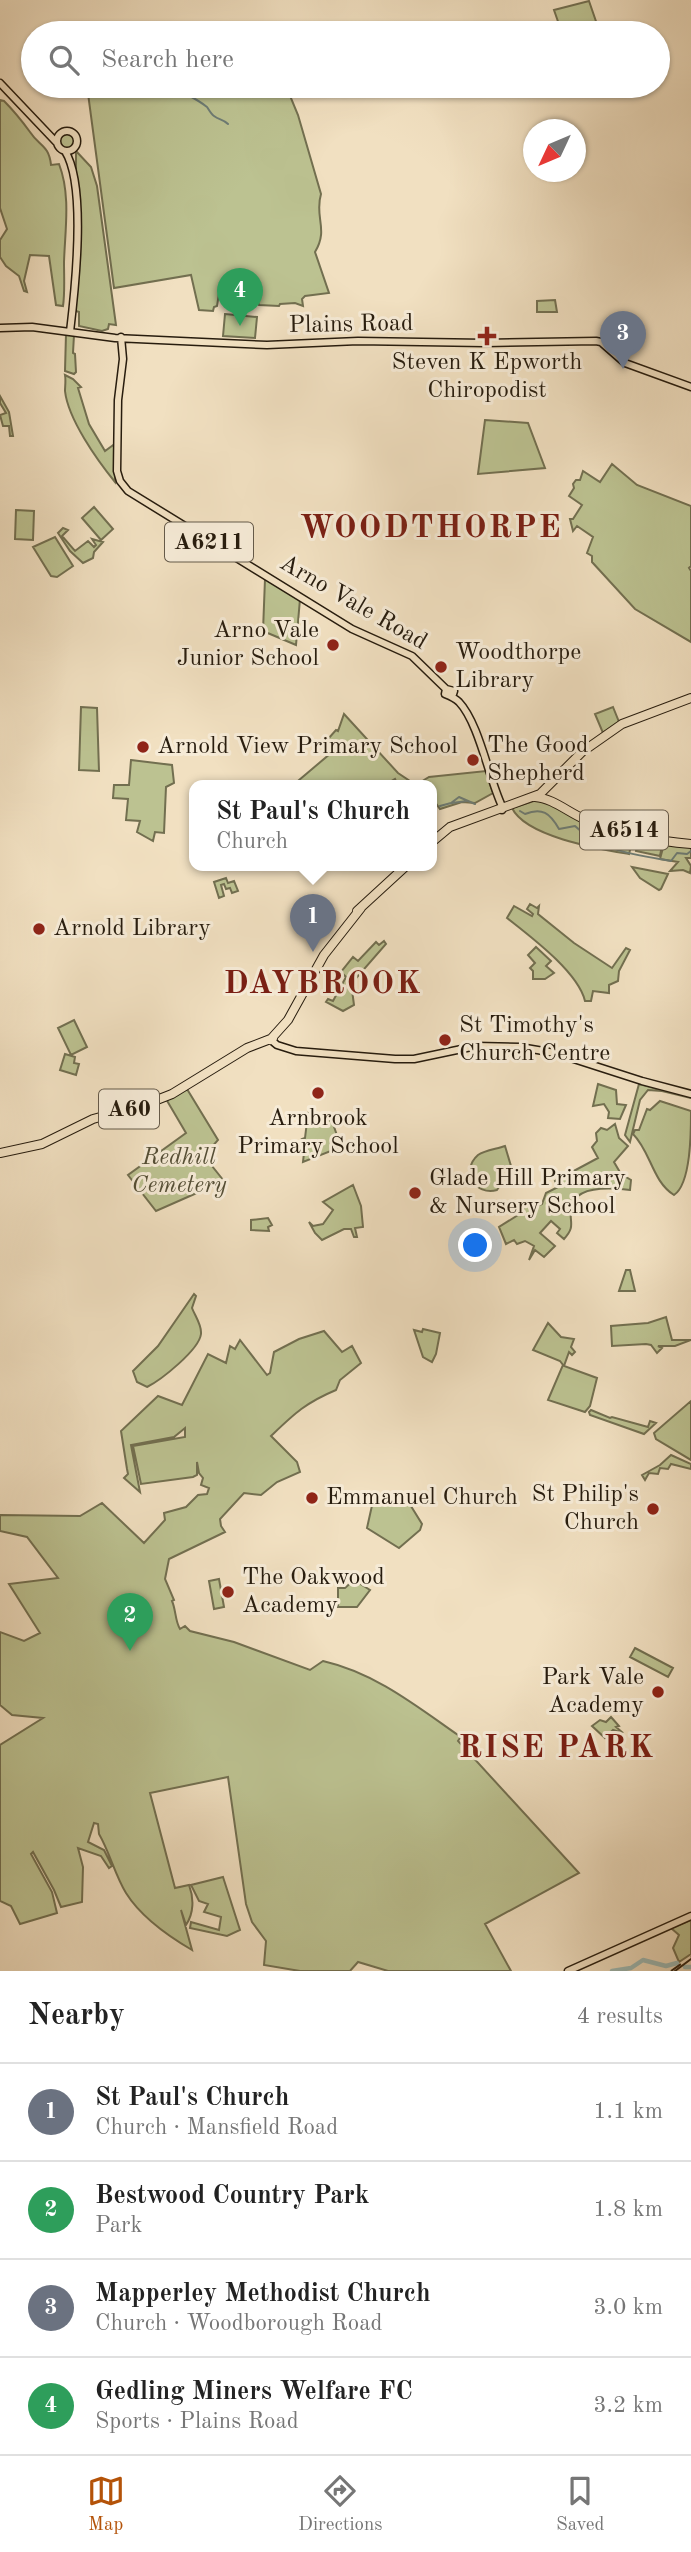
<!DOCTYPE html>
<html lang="en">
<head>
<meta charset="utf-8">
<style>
  :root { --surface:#fff; --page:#f6f6f6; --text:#222; --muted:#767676; --line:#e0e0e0; --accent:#b45309 }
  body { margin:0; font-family:"Old Standard TT",serif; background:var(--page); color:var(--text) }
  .compass { position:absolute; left:523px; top:119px; width:63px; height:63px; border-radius:50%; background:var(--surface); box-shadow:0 2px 5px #0004; rotate:226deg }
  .you { position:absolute; left:476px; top:1246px; width:24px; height:24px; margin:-18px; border:5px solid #fff; border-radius:50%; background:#1a73e8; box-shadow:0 0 0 10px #1a73e833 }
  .badge { display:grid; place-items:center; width:46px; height:46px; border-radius:50%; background:var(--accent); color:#fff; font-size:23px; font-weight:700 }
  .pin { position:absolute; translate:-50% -58px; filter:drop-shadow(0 2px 4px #0008) }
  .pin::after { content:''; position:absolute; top:37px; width:24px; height:21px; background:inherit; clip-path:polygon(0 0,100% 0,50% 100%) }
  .popup { position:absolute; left:189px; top:780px; width:248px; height:91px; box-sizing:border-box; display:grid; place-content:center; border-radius:14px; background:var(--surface); filter:drop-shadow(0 2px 5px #0005); font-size:23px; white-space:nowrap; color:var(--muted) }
  .popup b { font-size:26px; color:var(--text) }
  .popup::after { content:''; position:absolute; left:50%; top:100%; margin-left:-14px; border:14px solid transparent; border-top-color:var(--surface) }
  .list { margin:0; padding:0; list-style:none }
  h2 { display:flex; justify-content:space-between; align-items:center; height:91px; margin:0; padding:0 28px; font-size:30px }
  h2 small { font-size:23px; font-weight:400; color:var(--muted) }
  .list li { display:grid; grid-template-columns:46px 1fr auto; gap:21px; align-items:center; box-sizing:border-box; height:98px; padding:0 28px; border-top:2px solid var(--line) }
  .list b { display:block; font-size:26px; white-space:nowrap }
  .list p { margin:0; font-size:23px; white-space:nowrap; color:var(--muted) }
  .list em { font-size:23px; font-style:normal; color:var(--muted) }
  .icon { flex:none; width:38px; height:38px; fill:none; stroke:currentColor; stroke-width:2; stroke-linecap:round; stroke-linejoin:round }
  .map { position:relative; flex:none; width:691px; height:1971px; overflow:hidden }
  .search { position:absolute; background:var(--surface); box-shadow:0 2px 5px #0004; left:21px; right:21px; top:21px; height:77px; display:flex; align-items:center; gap:18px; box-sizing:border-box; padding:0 24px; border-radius:38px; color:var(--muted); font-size:26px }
  .sheet { height:483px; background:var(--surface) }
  nav { display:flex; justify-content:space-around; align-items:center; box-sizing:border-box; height:98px; border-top:2px solid var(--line); background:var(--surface); font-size:19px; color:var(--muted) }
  nav a { display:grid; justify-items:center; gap:4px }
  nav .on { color:var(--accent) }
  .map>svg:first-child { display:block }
  .green { fill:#bcc291; stroke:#726f50; stroke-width:2 }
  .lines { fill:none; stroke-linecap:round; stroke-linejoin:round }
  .stream { stroke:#6d7c75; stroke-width:2 }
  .river { stroke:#9cbcb9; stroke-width:4.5 }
  .major-casing { stroke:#271c0e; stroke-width:9 }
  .highway-casing { stroke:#271c0e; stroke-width:10 }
  .major { stroke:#f1e0c1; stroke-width:6 }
  .highway { stroke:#f1e0c1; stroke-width:8 }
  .tram { stroke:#271c0e; stroke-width:2 }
  .rail { stroke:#271c0e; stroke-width:2; stroke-dasharray:12 12; stroke-linecap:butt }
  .poi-dot { fill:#8f2418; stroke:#f6ebd7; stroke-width:2.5 }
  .labels { text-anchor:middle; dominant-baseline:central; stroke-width:6; stroke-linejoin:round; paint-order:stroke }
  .shield { fill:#f6ebd7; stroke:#655a4a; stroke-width:2 }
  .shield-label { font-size:23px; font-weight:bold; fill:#271c0e }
  .street-label { font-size:24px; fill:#271c0e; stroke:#f6ebd7 }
  .poi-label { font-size:24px; fill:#271c0e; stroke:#f6ebd7; text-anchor:start }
  .park-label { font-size:24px; font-style:italic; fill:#544e35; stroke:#f6ebd7 }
  .district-label { font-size:32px; font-weight:bold; letter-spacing:2px; fill:#7a1f14; stroke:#f6ebd7 }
</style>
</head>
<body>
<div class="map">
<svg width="691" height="1971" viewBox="0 0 691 1971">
  <rect width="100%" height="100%" fill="#f1e0c1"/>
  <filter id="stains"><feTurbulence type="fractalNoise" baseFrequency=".00286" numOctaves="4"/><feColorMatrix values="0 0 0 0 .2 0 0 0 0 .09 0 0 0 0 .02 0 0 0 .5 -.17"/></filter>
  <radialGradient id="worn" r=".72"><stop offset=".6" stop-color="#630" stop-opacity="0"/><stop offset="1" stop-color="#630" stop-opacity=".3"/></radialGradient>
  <path class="green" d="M589,1L600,33H562L554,10Z
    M87,86H286L298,115L321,194C314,217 329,229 315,252L329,293L305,296L302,299L303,306L295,303L280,304L279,306L259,305L252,288L220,287L217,306L214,307L213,311L199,310L191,275L114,288Z
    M0,100L4,101C13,110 22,121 30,132C39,146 49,145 51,165L59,164C71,195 65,230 64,262C64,277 65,293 63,306L56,305L49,256L30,255L24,281L27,292L24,291L19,276L6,266L0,257V240L7,229L0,208Z
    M58 141a9 9 0 1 1 18 0a9 9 0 1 1-18 0Z
    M76,151L91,167L97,186L116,325L109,324L108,329L102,331L79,326V312L76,311Z
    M232,292H244V310H232Z
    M555,300L557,312H537V301Z
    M225,314L257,317L255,338L223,336Z
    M66,334L74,335L73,353L75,354L76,372L74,374L65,371Z
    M65,375L73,379L81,387L78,388L89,424L105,451L116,443L115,482C97,460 68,419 65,391C65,386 66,380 65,375Z
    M0,396L9,412L13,436H10L9,426H3L0,415L6,413L0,403Z
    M485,420L528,423L545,468L478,474Z
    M612,464L637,485L691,506V566L689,568L691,571V642L635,609L592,562V556L587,553L593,537L577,526L573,531L570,519H573L582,505L569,496L574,488L573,484L576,480H580L583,471L600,482Z
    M94,507L113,529L101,540L82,518Z
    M16,510L34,511L33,540L15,539Z
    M63,528L68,530L62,536L75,551L88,541L94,547L96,545L92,539L103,542L94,552L93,558L83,563L70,551L58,533Z
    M55,537L73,566L57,577L51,576L33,547Z
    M265,579L300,599L296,645L263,631Z
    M81,707L97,708L99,771L79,770Z
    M613,707L619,722L603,733L595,714Z
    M344,714L398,773L416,785L429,777L486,771L493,793L475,803L462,802L440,809L432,798V786H398L395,779L383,786H292L331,753L328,749L333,744L328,739L336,730L338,731Z
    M131,760L172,765L174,783L166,787L164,833L155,832L153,841L137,832L140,821L126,820L128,799L113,798L114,785H129Z
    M540,799L585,823L633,838L629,854C600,849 526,837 512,808Z
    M638,840L662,845L660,856L636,851Z
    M664,844L691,847V858H686L691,866L690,873L683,870L670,871L678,862L660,859Z
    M632,867L668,874L661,889L659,890L640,878Z
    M226,878L228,883L234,881L238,891L232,893L230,888L226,889L224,884L221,885L224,896L219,898L214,882Z
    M530,904L537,908L539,906L538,914L574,943L612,968L626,948L630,950L619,971L618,981L609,985V993L593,991L591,1001H585C578,972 531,937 507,918L514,906L532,916L533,914L527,909Z
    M384,941L386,944L351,984L354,988L352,990L354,1005L343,1011L326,1002L328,999L333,1001L346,977L341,972L353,957L358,961L376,942L379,945Z
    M536,947L551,961L546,966L554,973L545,979H533V971L530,968L535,963L528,955Z
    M74,1020L87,1047L71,1055L58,1028Z
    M65,1054L75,1057L74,1063L79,1064L76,1075L60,1070Z
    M598,1084L616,1090L617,1104L626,1105L620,1119L608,1118L609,1112L604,1104L593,1106Z
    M639,1084L691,1098L662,1091L648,1090L640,1100L630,1142L625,1135Z
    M187,1089L218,1140L204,1156L224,1181L156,1211L128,1175L186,1133L166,1099Z
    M660,1101L691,1111C691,1132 691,1184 674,1195C652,1181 651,1152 633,1134L635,1130H639L647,1109L650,1110Z
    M308,1113L332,1121L341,1147L303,1162L305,1144L302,1139L305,1138Z
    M615,1124L619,1138L628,1146L614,1162L621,1174L631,1180L630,1190C614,1188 575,1184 571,1208C569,1223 576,1226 564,1239L557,1233L560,1229L551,1221L540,1233L555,1246L544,1257L535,1250L529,1260L534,1246L525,1241L517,1244L514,1240L506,1244L499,1227L518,1215L530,1201L537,1206L542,1204L546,1193L558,1187L555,1181L598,1158L592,1147L597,1141L596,1133L601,1128L607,1130Z
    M505,1146L511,1166H502L501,1184L497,1190C475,1196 460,1171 478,1155C485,1150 497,1149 505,1146Z
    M353,1185L361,1206L363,1227L355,1228L357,1237H354L351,1229H344L322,1240L315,1233L309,1222L313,1226L323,1224L333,1210L323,1202Z
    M268,1218L272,1225L268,1227L269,1231L251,1230V1220Z
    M626,1270H630L635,1291H619Z
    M194,1294L196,1296L192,1308C195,1316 202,1325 201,1334C199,1350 161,1380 147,1387L137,1382L133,1371L158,1346Z
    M666,1317L672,1340H691L675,1346H658L662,1348L657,1353L651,1345L646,1344L612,1346L611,1326L648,1323Z
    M548,1323L561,1337L574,1339L571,1347L575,1352L572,1355L569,1352L564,1366L597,1378L590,1406L585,1412L548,1400L563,1365L560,1361L533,1350Z
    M423,1329L440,1333L436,1354L432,1362L423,1357L414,1330L422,1332Z
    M324,1331L342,1352L352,1346L361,1363L340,1380L336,1390C305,1403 294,1414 271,1436L297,1462L300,1472L277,1482L261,1495L244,1493L220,1519L221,1526L225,1532L169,1559L165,1579L174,1600L172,1601C176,1610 175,1621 180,1629L185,1626L190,1631L234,1642L310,1670L323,1661C375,1673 415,1705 458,1735L460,1738L458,1741L579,1873L485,1924L511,1971H388L358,1962L350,1971H300L264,1965L266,1941L252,1922L246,1904L228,1777L150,1793L175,1888L189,1885C194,1898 194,1913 186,1925L181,1910L192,1950C168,1936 141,1917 126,1893C115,1875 110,1853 99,1834L98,1824L94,1823L88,1842L104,1850L112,1866L109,1868L101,1856L78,1848L83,1867L82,1902L61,1907L54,1890L33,1852L31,1854L52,1892L57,1913L20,1924L11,1906L0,1901V1745L43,1718L12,1715L0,1705V1632L24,1641L40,1633L9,1584L58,1578L27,1537L0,1531V1515L80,1516L102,1503L144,1543L165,1520L164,1513L186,1507L198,1495L207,1494L209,1488L201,1485L203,1478L199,1473L197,1462V1475L193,1477L141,1484L133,1446L185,1437V1428L174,1437L131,1445L140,1492L124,1478L128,1474L127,1469L121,1431L158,1396L182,1405L208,1354L226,1363L230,1346L235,1349L240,1340L267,1375L270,1373L274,1352L299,1339Z
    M691,1401V1460L656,1439L654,1433Z
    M591,1410L610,1418L612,1417L648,1427L650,1421L656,1423L644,1434L590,1415L589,1412Z
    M671,1455L691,1464V1469L671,1464L668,1469L660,1468L658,1474L649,1473L645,1480L642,1475L660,1465Z
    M394,1494L406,1498L422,1524L420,1530L399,1548L367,1528L373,1501Z
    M219,1579L224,1607L214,1609L209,1581Z
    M354,1580L370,1590L357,1607H338V1588H345Z
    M635,1648L673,1668L668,1677L630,1657Z
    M611,1717L619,1726L616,1727L623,1733L613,1730L605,1738L592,1726L600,1720L606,1722Z
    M223,1877L240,1930L227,1936L190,1928L191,1922L219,1930L221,1917L204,1912L208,1904L199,1901L191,1885Z
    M691,1920V1954L679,1962L673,1948L679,1935L671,1928Z"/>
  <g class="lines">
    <path class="stream" d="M167,86C179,90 197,99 207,107C209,110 211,114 214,116C219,120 223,119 228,124
      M452,803L467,801
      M440,806L451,803L459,797L475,804
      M520,811L525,814C542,807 550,813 559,829L575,826C600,851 637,855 671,861L677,853L687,854L691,851"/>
    <path class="river" d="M685,1967H691
      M612,1971L631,1968L643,1960L666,1966L677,1963"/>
    <defs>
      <path id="major" d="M0,83L57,143
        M57 141a10 10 0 1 1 20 0a10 10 0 1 1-20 0Z
        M65,151C87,186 75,290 70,332
        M0,328L32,327L115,338L267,345L358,341L485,343L596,341L601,342L625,363L691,387
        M121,337L123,359L118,400L117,471L120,481L128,491L352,629L412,656L446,689
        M452,697L454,691L446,689L445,694C450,696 455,698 459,702C479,723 489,779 502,806V810
        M271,1040L277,1045L296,1051L395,1059H414L476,1046L520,1047L555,1053L642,1081L691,1094
        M568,1971L691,1916"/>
      <path id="highway" d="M535,797C552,798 568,812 584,819C619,833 654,841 691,844
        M432,842L450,827L540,794L582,752L622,724L691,698
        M357,911L406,866
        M270,1040L288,1020L324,955L361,908
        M0,1153L42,1144L93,1119L144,1105L172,1094L247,1048L273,1038"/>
    </defs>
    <use href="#major" class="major-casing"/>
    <use href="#highway" class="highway-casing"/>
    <use href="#major" class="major"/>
    <use href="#highway" class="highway"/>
    <path class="tram" d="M675,1971L691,1959"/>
    <path class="rail" d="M671,1971L691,1957"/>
  </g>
  <g class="poi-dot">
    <path d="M483.5 325.5h7v7h7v7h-7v7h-7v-7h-7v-7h7z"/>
    <circle cx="333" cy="645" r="7"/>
    <circle cx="441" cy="667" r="7"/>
    <circle cx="143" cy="747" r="7"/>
    <circle cx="473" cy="760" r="7"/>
    <circle cx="39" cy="929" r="7"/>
    <circle cx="445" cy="1040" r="7"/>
    <circle cx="318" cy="1093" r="7"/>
    <circle cx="415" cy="1193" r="7"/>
    <circle cx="312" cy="1498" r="7"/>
    <circle cx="653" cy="1509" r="7"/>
    <circle cx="228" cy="1592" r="7"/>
    <circle cx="658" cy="1692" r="7"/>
  </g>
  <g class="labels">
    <g class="shield">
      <rect x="165" y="522.5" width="88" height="39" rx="5"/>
      <rect x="580" y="810.5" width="88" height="39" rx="5"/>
      <rect x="99" y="1089.5" width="60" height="39" rx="5"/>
    </g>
    <g class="shield-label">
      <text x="209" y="542">A6211</text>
      <text x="624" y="830">A6514</text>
      <text x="129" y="1109">A60</text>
    </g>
    <g class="street-label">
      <text transform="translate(351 325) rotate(-1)">Plains Road</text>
      <text transform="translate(353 603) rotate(30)">Arno Vale Road</text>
    </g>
    <g class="poi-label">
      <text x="487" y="363" text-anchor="middle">Steven K Epworth<tspan x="487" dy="28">Chiropodist</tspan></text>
      <text x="319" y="631" text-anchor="end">Arno Vale<tspan x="319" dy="28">Junior School</tspan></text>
      <text x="455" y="653">Woodthorpe<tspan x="455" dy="28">Library</tspan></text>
      <text x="487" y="746">The Good<tspan x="487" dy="28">Shepherd</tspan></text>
      <text x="157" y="747">Arnold View Primary School</text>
      <text x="53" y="929">Arnold Library</text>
      <text x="459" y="1026">St Timothy's<tspan x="459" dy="28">Church Centre</tspan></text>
      <text x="318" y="1119" text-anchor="middle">Arnbrook<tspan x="318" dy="28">Primary School</tspan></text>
      <text x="429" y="1179">Glade Hill Primary<tspan x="429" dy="28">&amp; Nursery School</tspan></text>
      <text x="639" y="1495" text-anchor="end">St Philip's<tspan x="639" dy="28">Church</tspan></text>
      <text x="326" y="1498">Emmanuel Church</text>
      <text x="242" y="1578">The Oakwood<tspan x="242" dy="28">Academy</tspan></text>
      <text x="644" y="1678" text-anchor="end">Park Vale<tspan x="644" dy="28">Academy</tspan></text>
    </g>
    <g class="park-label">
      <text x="179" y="1158">Redhill<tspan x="179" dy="28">Cemetery</tspan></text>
    </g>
    <g class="district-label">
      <text x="431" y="529">WOODTHORPE</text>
      <text x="323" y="985">DAYBROOK</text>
      <text x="557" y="1749">RISE PARK</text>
    </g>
  </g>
  <rect width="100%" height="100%" filter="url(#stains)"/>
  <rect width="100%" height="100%" fill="url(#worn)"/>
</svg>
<svg class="compass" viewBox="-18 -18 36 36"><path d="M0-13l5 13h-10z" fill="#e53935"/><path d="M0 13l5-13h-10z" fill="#767676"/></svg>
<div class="you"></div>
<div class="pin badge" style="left:313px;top:952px;background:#6b7280">1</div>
<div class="popup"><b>St Paul's Church</b>Church</div>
<div class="pin badge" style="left:130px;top:1651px;background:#2e9e5b">2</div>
<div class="pin badge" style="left:623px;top:369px;background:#6b7280">3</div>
<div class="pin badge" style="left:240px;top:326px;background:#2e9e5b">4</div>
<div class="search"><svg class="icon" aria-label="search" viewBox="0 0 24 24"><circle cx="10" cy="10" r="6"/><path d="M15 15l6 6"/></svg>Search here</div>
</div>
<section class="sheet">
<h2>Nearby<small>4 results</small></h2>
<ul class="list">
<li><span class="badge" style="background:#6b7280">1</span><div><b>St Paul's Church</b><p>Church · Mansfield Road</p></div><em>1.1 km</em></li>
<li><span class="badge" style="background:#2e9e5b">2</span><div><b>Bestwood Country Park</b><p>Park</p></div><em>1.8 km</em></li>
<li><span class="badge" style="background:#6b7280">3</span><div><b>Mapperley Methodist Church</b><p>Church · Woodborough Road</p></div><em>3.0 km</em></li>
<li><span class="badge" style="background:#2e9e5b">4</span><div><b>Gedling Miners Welfare FC</b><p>Sports · Plains Road</p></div><em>3.2 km</em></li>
</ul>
</section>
<nav>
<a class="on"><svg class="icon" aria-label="map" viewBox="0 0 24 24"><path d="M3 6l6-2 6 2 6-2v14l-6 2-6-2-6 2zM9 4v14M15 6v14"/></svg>Map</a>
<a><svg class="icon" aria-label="directions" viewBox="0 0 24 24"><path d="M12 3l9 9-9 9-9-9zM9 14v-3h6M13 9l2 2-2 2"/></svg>Directions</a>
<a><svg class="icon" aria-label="saved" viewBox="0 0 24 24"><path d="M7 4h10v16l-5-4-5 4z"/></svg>Saved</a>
</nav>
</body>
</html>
